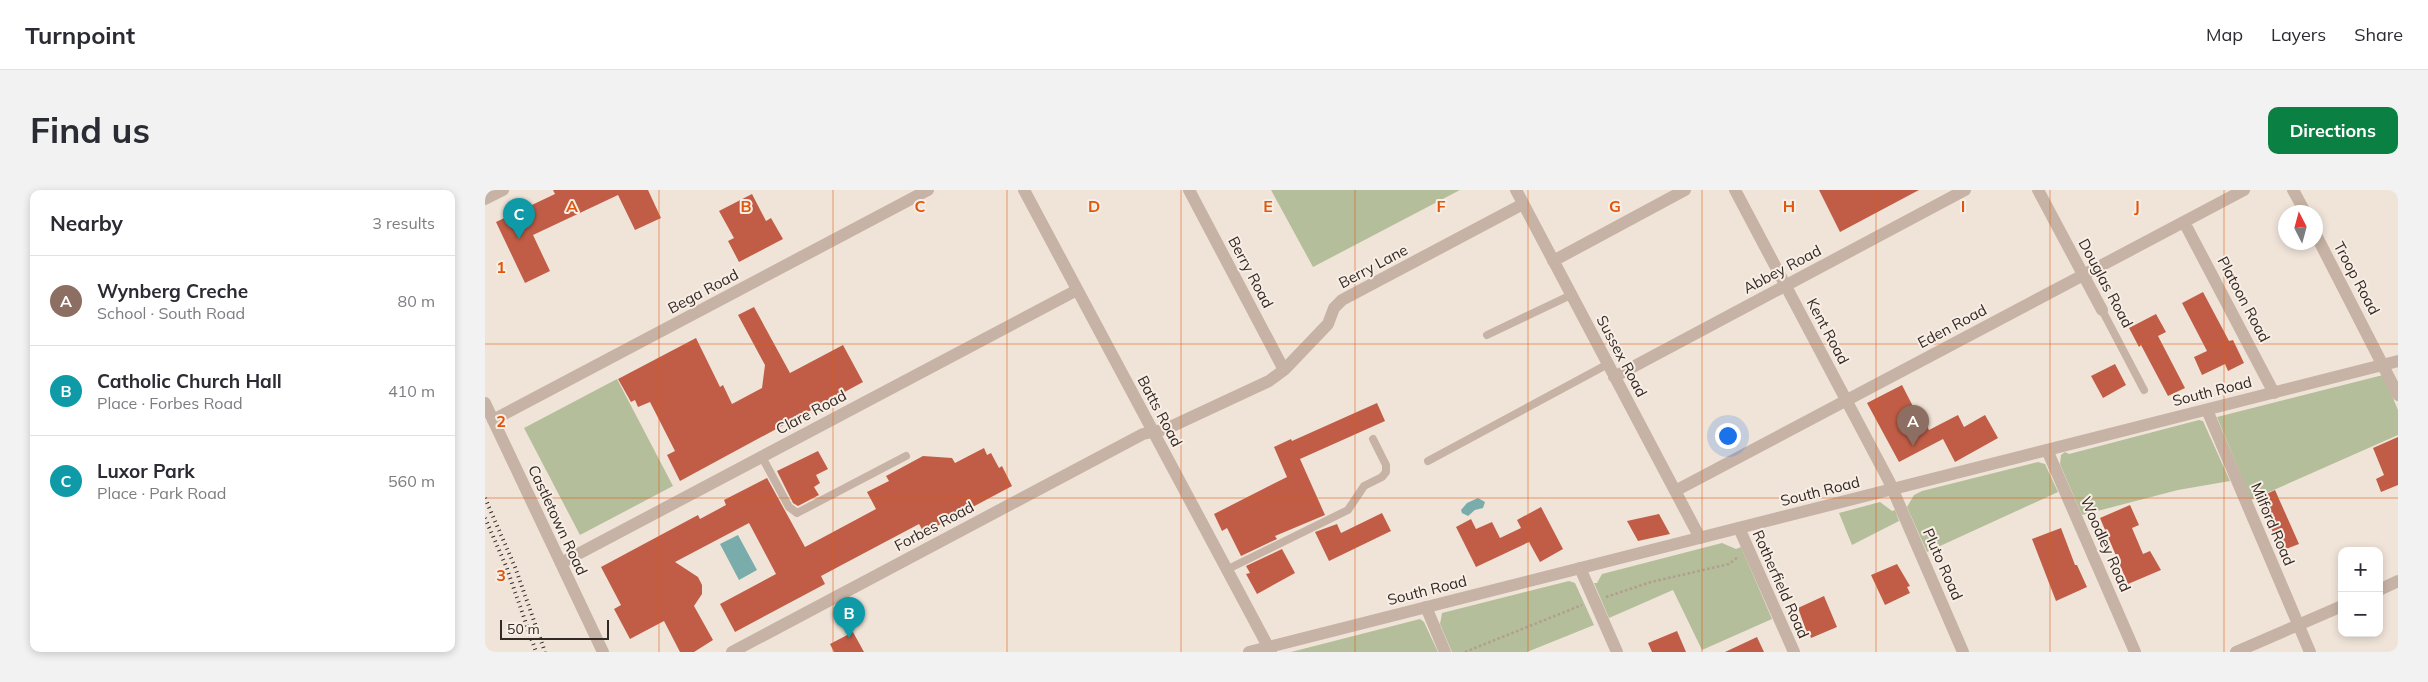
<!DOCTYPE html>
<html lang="en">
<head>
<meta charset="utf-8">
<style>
  :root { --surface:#fff; --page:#f2f2f3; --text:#2b2b33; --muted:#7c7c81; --line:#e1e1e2; --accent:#0b8043 }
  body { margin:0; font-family:Mulish,sans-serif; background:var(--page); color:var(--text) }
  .controls { position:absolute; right:15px; bottom:15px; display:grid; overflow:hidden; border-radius:10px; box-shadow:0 2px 8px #0003 }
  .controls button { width:45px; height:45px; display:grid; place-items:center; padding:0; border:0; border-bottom:1px solid var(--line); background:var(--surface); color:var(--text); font:25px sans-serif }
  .compass { position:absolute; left:1793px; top:15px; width:45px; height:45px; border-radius:50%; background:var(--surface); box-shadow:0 2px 8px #0003; rotate:354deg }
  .scale { position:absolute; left:15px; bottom:12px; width:109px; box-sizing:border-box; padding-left:5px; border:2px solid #332a26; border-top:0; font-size:14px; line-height:18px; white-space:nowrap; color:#332a26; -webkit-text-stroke:4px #f8eee5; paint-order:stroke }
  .you { position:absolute; left:1242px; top:245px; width:18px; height:18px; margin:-12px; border:4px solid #fff; border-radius:50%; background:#1a73e8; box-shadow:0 0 0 8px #1a73e833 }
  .badge { display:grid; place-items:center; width:32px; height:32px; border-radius:50%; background:var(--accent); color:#fff; font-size:16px; font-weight:700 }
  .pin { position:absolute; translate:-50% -41px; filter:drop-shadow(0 1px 2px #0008) }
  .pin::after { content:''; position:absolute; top:26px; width:18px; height:15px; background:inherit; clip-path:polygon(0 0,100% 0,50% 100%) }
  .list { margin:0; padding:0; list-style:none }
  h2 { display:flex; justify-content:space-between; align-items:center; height:65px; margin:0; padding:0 20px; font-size:21px }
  h2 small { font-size:16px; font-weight:400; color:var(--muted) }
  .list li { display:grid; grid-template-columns:32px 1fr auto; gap:15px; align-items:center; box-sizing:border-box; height:90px; padding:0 20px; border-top:1px solid var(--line) }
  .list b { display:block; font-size:19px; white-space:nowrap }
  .list p { margin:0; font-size:16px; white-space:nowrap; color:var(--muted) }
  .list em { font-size:16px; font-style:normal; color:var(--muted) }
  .map { position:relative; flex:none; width:1913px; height:462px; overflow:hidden; border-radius:10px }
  header { display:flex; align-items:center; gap:30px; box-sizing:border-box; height:70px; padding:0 25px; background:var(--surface); border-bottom:1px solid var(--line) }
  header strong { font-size:24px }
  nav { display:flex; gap:28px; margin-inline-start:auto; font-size:18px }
  .intro { display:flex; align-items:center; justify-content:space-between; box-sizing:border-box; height:120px; padding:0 30px }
  h1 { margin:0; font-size:35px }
  .button { padding:12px 22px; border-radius:10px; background:var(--accent); color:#fff; font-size:18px; font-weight:700 }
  main { display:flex; gap:30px; padding:0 30px }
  aside { flex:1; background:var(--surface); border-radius:10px; box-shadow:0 2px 8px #0003 }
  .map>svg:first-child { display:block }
  .green { fill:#b4be9a }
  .water { fill:#79acab }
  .building { fill:#c15d46 }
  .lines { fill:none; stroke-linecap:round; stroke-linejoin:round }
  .path { stroke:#b39d90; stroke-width:2.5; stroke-dasharray:2.5 2.5; stroke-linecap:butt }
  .service { stroke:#c7b3a5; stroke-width:8 }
  .minor { stroke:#c7b3a5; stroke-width:12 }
  .tertiary { stroke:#c7b3a5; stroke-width:12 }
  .rail { stroke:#332a26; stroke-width:4; stroke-dasharray:1 4; stroke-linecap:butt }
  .grid { fill:none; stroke:#df570d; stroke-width:1; stroke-opacity:0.55 }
  .labels { text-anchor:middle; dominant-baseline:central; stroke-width:4; stroke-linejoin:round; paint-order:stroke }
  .street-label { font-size:15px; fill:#332a26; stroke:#f8eee5 }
  .grid-label { font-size:16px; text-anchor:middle; font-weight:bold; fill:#df570d; stroke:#f8eee5; stroke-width:4; stroke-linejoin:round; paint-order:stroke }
</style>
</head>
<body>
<header>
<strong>Turnpoint</strong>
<nav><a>Map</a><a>Layers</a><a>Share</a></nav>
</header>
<div class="intro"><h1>Find us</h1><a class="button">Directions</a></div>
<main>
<aside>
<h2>Nearby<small>3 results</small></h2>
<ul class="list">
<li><span class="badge" style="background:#8d6e63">A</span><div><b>Wynberg Creche</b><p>School · South Road</p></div><em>80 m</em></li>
<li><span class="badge" style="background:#0f9aa8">B</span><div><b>Catholic Church Hall</b><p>Place · Forbes Road</p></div><em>410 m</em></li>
<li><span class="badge" style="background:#0f9aa8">C</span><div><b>Luxor Park</b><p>Place · Park Road</p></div><em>560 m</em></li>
</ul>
</aside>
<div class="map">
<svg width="1913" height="462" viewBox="0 0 1913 462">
  <rect width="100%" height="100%" fill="#f0e4d9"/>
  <path class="green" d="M786,0H975L828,77Z
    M1898,185L1913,220V245L1766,310L1732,227Z
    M132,189L188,296L95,345L39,238Z
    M1714,230L1718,231L1745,291L1693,300L1597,325L1575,274L1576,265L1580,262L1584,264Z
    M1553,272L1560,274L1573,302L1442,362L1422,317L1429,305L1437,301Z
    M1395,312L1407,321L1410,320L1414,331L1367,355L1354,323Z
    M1237,353L1251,359L1256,357L1287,429L1217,460L1188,400L1124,428L1109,393H1112L1117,384Z
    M1084,391L1090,393L1109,435L1042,462H967L955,434L957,423Z
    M935,429L939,432L953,462H806Z"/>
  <path class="water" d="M993,308L1000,312L998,318L990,320L983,326L977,323L976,320L982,313Z
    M253,345L272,380L254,390L235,354Z"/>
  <path class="building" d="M68,0H163L176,28L150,40L133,5L48,45L65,81L40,93L11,32L70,4Z
    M1334,0H1434L1355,42Z
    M267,4L281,31L286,28L298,49L254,72L243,51L249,48L234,21Z
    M1718,102L1744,151L1748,150L1759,173L1743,181L1740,174L1717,185L1709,167L1722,161L1697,113Z
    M269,117L305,183L358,155L378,192L195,291L182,265L190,261L165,212L153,217L150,210L146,212L133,189L211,148L235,197L238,195L247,214L277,198L280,175L253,125Z
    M1671,124L1681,142L1673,146L1700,198L1683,206L1656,155L1654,157L1644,138Z
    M1630,174L1641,195L1618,208L1606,186Z
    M1417,195L1435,230L1438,228L1444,240L1473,225L1479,237L1500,225L1513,248L1470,272L1458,249L1414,272L1382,213Z
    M892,213L900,231L815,269L840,325L790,346L792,349L756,366L742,338L737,341L729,324L802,287L789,257L806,249L807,251Z
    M1913,247V295L1896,302L1891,289L1899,285L1888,258Z
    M499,258L502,265L506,263L514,278L517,276L527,296L439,343L434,334L336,386L340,394L250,442L235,414L291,384L264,333L190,372L213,387L217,395V404L209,416L228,450L209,462H195L179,431L145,449L129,419L136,415L116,377L213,325L215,329L241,315L239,310L282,288L320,357L391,319L382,302L404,291L401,286L438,266L467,268L470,273Z
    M333,261L343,279L331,285L335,293L329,297L334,305L313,316L308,313L292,281Z
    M1790,300L1814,354L1796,361L1773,308Z
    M1645,315L1654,335L1647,338L1658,364L1665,361L1676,380L1643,394L1615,328Z
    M1056,317L1078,359L1055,372L1044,352L991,377L971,337L986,329L991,339L1007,332L1015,348L1036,338L1032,330Z
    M897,323L906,341L844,371L830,342L852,334L856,343Z
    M1174,324L1185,344L1153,351L1142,331Z
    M1576,338L1590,375H1592L1602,397L1571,411L1547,349Z
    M797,359L810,383L772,404L761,384L765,383L761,376Z
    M1412,374L1425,396L1422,397L1425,403L1400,415L1386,385Z
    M1339,406L1352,437L1326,448L1324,442L1322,443L1313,418Z
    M1192,441L1201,462H1167L1163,453Z
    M368,442L379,462H349L345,454Z
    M1272,447L1279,462H1240Z"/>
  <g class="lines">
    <path class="path" d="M1121,407L1166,392L1244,374L1253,367
      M980,462L1097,415"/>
    <path class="service" d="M1617,120L1659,200
      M1002,145L1086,105
      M277,267L304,317L312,323L421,266
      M943,271L1123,174
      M741,380L863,320L879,296L897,287L901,282V275L888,249"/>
    <path class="minor" d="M539,0L786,462
      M704,0L799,180
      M1031,0L1215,348
      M1250,0L1404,291L1478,462
      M1553,0L1617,120
      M1808,0L1820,22
      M1699,32L1789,203
      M1830,43L1913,205
      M1068,71L1200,0
      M1129,187L1480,0
      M1722,220L1825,462
      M8,230L443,0
      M1562,260L1650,462
      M1190,301L1759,0
      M1254,338L1309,462
      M76,373L592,100
      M1095,378L1132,462
      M1894,400L1913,391
      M941,417L960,462
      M247,462L658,244L681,239L784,191L799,180L843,134L849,118L857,110L1038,14
      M1751,462L1857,416"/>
    <path class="tertiary" d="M0,9L18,0
      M0,213L118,462
      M764,462L1913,171"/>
    <path class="rail" d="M0,308L30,377L60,462
      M0,328L21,376L51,462"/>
  </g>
  <path class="grid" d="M174,0V462M348,0V462M522,0V462M696,0V462M870,0V462M1043,0V462M1217,0V462M1391,0V462M1565,0V462M1739,0V462M0,154H1913M0,308H1913"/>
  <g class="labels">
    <g class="street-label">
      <text transform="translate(888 76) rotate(-28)">Berry Lane</text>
      <text transform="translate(1297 79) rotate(-28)">Abbey Road</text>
      <text transform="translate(766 82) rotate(62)">Berry Road</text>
      <text transform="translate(1872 88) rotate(62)">Troop Road</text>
      <text transform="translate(1621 93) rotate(62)">Douglas Road</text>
      <text transform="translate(218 101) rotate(-28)">Bega Road</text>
      <text transform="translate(1759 109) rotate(62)">Platoon Road</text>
      <text transform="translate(1467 136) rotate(-28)">Eden Road</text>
      <text transform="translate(1343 141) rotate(62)">Kent Road</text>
      <text transform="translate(1137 166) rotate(62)">Sussex Road</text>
      <text transform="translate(1727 201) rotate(-14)">South Road</text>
      <text transform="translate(675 221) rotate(62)">Batts Road</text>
      <text transform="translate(326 222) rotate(-28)">Clare Road</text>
      <text transform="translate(1335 301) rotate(-14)">South Road</text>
      <text transform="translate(73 330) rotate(65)">Castletown Road</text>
      <text transform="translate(1788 334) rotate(67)">Milford Road</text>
      <text transform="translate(449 336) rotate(-28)">Forbes Road</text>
      <text transform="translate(1621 354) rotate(66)">Woodley Road</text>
      <text transform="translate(1458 374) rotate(66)">Pluto Road</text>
      <text transform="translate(1296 394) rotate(66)">Rotherfield Road</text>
      <text transform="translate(942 400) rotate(-14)">South Road</text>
    </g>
  </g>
  <g class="grid-label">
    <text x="87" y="22">A</text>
    <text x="261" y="22">B</text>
    <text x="435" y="22">C</text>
    <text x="609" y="22">D</text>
    <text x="783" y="22">E</text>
    <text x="956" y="22">F</text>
    <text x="1130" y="22">G</text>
    <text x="1304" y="22">H</text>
    <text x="1478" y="22">I</text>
    <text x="1652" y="22">J</text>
    <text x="16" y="83">1</text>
    <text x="16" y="237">2</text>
    <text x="16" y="391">3</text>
  </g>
</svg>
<div class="controls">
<button>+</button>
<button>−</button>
</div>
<svg class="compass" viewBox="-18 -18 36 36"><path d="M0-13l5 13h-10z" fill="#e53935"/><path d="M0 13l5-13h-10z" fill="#7c7c81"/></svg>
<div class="scale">50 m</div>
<div class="you"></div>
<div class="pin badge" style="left:1428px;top:256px;background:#8d6e63">A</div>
<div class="pin badge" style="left:364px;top:448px;background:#0f9aa8">B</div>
<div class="pin badge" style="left:34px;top:49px;background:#0f9aa8">C</div>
</div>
</main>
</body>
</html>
